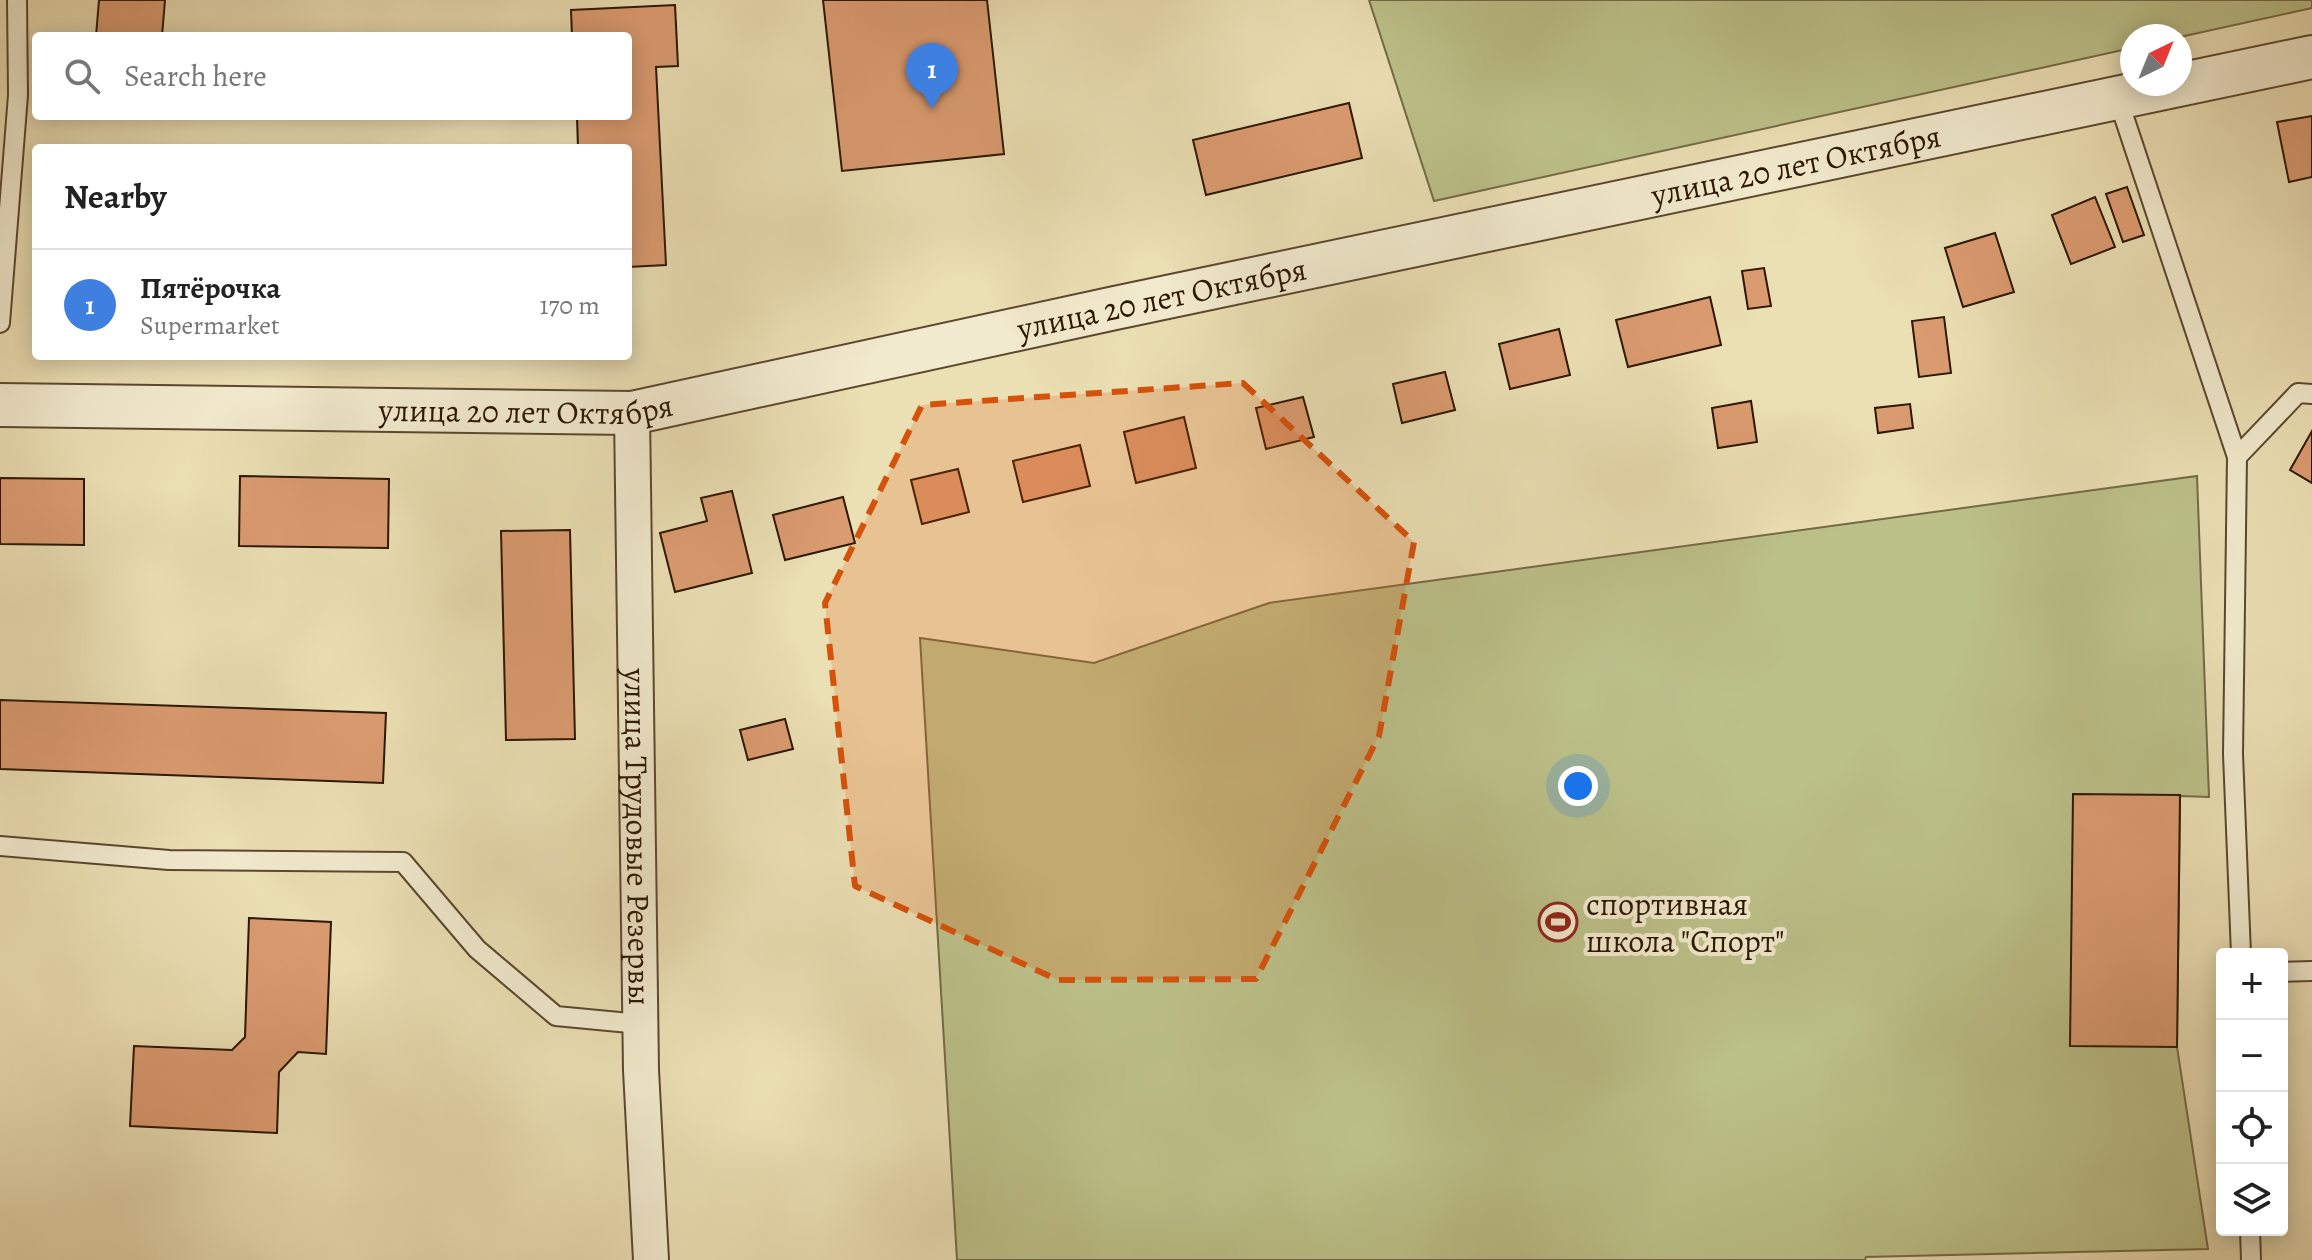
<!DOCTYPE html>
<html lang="en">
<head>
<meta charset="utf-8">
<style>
  :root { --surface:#fff; --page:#f6f6f6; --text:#222; --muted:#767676; --line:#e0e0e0; --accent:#8f2418 }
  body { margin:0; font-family:Alegreya,serif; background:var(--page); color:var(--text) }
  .controls { position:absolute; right:24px; bottom:24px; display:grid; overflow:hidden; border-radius:8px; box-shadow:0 4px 20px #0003 }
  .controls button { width:72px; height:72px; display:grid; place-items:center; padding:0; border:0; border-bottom:2px solid var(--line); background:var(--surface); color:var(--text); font:40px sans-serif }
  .compass { position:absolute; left:2120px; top:24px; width:72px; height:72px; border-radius:50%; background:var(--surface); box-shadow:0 4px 20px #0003; rotate:43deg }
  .you { position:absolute; left:1578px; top:786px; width:28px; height:28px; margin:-20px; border:6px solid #fff; border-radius:50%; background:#1a73e8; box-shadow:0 0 0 12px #1a73e833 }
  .badge { display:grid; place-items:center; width:52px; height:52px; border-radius:50%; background:var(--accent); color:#fff; font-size:26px; font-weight:700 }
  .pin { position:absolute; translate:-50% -66px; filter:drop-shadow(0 2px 4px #0008) }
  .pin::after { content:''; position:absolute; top:42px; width:28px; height:24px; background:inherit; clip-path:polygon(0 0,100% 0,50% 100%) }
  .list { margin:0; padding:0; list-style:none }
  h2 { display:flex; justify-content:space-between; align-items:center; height:104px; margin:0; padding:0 32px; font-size:34px }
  h2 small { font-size:26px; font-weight:400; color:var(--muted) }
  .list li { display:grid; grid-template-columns:52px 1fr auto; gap:24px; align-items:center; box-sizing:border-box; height:112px; padding:0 32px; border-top:2px solid var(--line) }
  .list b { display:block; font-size:30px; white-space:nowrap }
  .list p { margin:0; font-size:26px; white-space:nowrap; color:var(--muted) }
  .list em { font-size:26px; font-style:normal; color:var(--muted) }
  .icon { flex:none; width:44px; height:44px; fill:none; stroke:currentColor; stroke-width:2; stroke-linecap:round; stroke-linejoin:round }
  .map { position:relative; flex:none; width:2312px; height:1260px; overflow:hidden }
  .search { position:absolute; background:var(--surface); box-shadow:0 4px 20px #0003; left:32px; top:32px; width:600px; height:88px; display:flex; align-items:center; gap:20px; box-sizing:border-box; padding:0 28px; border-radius:8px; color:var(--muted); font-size:30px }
  .panel { position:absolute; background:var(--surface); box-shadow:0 4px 20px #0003; left:32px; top:144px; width:600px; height:216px; border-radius:8px }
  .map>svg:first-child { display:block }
  .green { fill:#bcc089; stroke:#746b46; stroke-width:2 }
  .building { fill:#db9b70; stroke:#2b1602; stroke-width:2 }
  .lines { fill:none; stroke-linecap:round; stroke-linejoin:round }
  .service-casing { stroke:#5b482e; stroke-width:22 }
  .minor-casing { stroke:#5b482e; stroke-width:38 }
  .tertiary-casing { stroke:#5b482e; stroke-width:46 }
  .service { stroke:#f2eace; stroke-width:18 }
  .minor { stroke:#f2eace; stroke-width:34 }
  .tertiary { stroke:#f2eace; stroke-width:42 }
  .marked { fill:#d5520b; fill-opacity:0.2; stroke:#d5520b; stroke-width:6; stroke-dasharray:16 10; stroke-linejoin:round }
  .labels { text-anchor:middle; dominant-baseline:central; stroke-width:8; stroke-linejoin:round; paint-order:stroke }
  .street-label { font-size:32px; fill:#2b1602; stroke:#f2eace }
  .poi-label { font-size:32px; fill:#2b1602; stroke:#f2eace; text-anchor:start }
</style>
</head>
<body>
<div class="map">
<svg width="2312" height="1260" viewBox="0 0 2312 1260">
  <rect width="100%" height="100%" fill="#ebdfb4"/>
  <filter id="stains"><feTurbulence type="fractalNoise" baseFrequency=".0025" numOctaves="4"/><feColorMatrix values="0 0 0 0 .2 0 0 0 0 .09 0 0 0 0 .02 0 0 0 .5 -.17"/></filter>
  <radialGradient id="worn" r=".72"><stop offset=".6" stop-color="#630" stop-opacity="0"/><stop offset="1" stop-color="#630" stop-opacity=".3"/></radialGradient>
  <path class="green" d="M1369,0H2312V8L2180,37L2132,36V48L1434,201Z
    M2197,476L2209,797L2180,796L2177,1047L2208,1249L1866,1257L1865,1260H957L920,638L1094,663L1269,603Z"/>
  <path class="building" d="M99,0H165L162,36H96Z
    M823,0H987L1004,154L842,171Z
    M675,5L678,66L656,67L666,265L628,267V148H578L577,116H628V36H572L571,10Z
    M1349,103L1362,158L1206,195L1193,140Z
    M2312,116V177L2289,182L2277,122Z
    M2127,187L2144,235L2123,242L2106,194Z
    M2095,197L2115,247L2071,264L2052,215Z
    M1995,233L2014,292L1963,307L1945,248Z
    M1764,268L1771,306L1748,309L1742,271Z
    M1710,297L1721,345L1628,367L1616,320Z
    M1944,317L1951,373L1919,377L1912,321Z
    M1559,329L1570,375L1510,389L1499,344Z
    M1445,372L1455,410L1402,423L1393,384Z
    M1303,397L1314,437L1266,449L1256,408Z
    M1751,401L1757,442L1718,448L1712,408Z
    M1910,404L1913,428L1878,433L1875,408Z
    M1184,417L1196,468L1136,483L1124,432Z
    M2312,431V483L2290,470Z
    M1080,445L1090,486L1023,502L1013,461Z
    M958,469L969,512L922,524L911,480Z
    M240,476L389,479L388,548L239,546Z
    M0,478L84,479V545L0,544Z
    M732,491L752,573L675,592L660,533L707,521L701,498Z
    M843,497L855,543L785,560L773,515Z
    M570,530L575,739L506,740L501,531Z
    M0,700L386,713L383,783L0,769Z
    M785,719L793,749L748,760L740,730Z
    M2073,794L2180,795L2177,1047L2070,1046Z
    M249,918L331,922L326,1054L298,1052L279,1072L277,1133L130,1126L134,1046L232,1050L245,1037Z"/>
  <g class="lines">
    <defs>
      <path id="service" d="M2118,99L2237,457L2233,754L2241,954
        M0,323L18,95L17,0
        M2237,457L2298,393L2312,394
        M0,846L169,860L403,862L477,949L556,1016L640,1024
        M2282,972L2312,971
        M2250,1230L2251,1260"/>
      <g id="minor">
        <path id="s1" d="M632,413L641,1070L651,1260"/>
      </g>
      <g id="tertiary">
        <path id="s2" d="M0,405L632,413L1115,308L2312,57"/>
      </g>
    </defs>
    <use href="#service" class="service-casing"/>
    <use href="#minor" class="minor-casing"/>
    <use href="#tertiary" class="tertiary-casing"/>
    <use href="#service" class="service"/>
    <use href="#minor" class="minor"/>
    <use href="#tertiary" class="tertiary"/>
  </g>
  <path class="marked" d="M1243,383L1414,542L1379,736L1256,979L1058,980L855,886L825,603L922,405Z"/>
  <defs>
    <symbol id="stadium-ring" viewBox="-11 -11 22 22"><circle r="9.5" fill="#f2eace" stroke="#8f2418" stroke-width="1.5"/><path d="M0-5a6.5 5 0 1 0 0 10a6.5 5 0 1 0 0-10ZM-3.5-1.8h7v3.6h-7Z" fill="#8f2418"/></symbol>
  </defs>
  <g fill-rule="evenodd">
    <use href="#stadium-ring" x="1536" y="900" width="44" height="44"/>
  </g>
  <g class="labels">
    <g class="street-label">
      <text stroke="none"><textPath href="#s2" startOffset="1822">улица 20 лет Октября</textPath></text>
      <text stroke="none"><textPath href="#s2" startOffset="1174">улица 20 лет Октября</textPath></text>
      <text stroke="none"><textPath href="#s2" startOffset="526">улица 20 лет Октября</textPath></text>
      <text stroke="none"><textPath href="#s1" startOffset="424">улица Трудовые Резервы</textPath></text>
    </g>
    <g class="poi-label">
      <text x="1586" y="904">спортивная<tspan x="1586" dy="37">школа "Спорт"</tspan></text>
    </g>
  </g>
  <rect width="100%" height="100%" filter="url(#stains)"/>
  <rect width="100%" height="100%" fill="url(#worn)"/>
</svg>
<div class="controls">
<button>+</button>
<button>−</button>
<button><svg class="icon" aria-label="locate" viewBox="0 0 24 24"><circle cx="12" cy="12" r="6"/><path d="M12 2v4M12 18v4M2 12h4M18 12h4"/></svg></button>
<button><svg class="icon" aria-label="layers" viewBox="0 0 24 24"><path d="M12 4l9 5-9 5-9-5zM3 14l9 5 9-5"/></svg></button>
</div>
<svg class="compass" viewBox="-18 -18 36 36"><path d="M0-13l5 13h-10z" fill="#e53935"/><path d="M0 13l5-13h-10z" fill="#767676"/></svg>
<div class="you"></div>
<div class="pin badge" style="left:932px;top:109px;background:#3f7fe0">1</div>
<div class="search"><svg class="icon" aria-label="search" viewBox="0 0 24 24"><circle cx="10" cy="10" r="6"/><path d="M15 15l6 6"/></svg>Search here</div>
<section class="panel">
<h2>Nearby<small></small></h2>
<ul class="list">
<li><span class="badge" style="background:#3f7fe0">1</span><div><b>Пятёрочка</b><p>Supermarket</p></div><em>170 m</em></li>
</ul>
</section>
</div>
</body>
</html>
